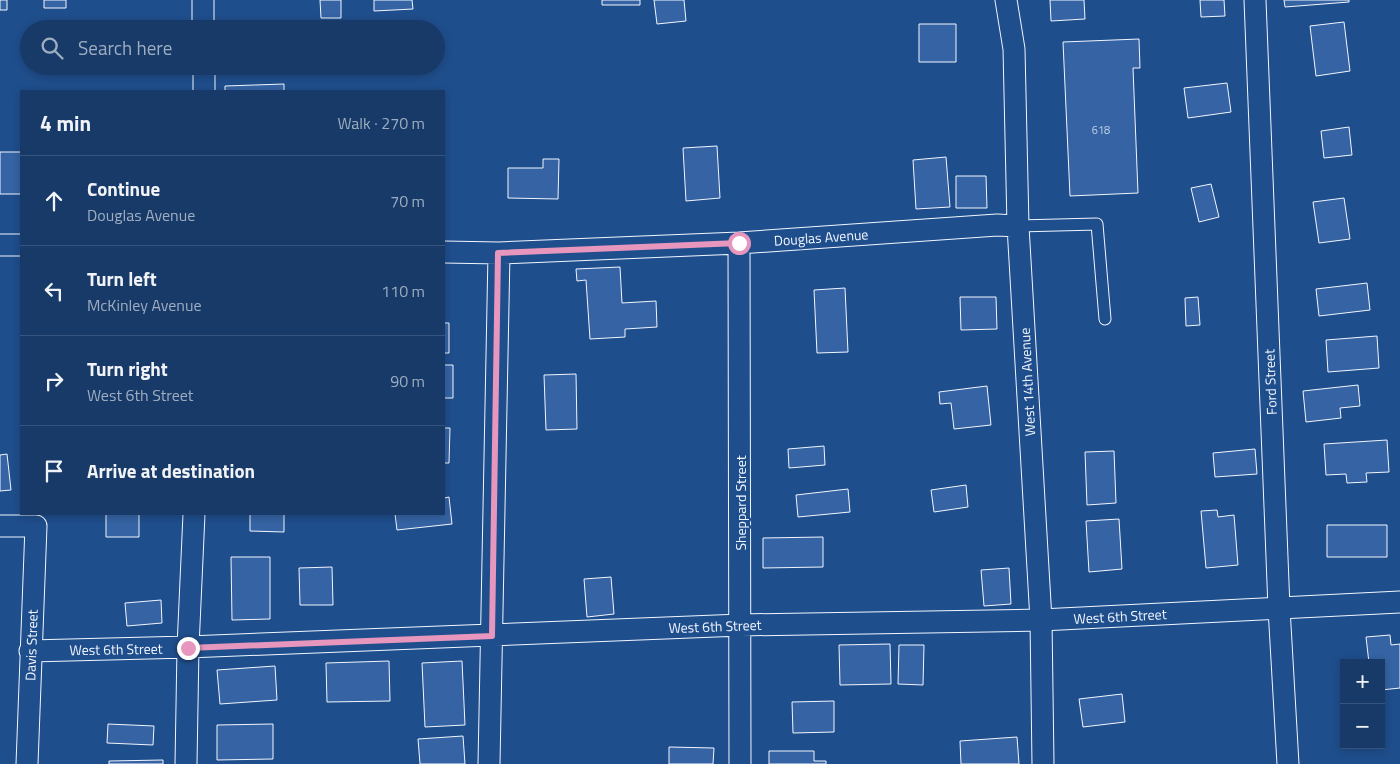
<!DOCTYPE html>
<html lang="en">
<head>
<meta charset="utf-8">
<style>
  :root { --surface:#173a69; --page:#244571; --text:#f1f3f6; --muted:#9eadc0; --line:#36547d }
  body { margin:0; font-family:"Titillium Web",sans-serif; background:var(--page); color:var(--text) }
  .controls { position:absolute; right:15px; bottom:15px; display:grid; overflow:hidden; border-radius:0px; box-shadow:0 2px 8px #0003 }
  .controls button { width:45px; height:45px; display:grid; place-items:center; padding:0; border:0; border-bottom:1px solid var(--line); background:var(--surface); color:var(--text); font:25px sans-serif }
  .stop { position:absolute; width:15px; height:15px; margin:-11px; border:4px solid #e797bd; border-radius:50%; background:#fff }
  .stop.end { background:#e797bd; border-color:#fff; box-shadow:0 1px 5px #0008 }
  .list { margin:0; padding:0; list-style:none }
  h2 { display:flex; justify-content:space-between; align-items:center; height:65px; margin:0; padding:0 20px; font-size:21px }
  h2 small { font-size:16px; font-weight:400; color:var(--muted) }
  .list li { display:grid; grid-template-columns:32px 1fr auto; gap:15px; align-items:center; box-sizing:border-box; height:90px; padding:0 20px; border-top:1px solid var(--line) }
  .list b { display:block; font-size:19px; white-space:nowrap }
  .list p { margin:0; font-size:16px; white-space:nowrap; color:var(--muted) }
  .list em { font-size:16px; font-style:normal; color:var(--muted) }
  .icon { flex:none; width:28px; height:28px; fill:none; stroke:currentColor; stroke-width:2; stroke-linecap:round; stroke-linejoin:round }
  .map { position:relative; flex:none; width:1400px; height:764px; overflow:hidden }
  .search { position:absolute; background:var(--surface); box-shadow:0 2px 8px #0003; left:20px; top:20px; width:425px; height:55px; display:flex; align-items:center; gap:12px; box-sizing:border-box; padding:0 18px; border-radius:28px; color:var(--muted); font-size:19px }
  .panel { position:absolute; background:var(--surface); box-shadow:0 2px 8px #0003; left:20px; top:90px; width:425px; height:425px; border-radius:0px }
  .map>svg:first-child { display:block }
  .building { fill:#3563a3; stroke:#f2f6ff }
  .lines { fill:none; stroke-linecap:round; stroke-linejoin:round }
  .service-casing { stroke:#f2f6ff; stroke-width:13 }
  .minor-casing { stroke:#f2f6ff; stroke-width:23 }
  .service { stroke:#1f4e8c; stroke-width:11 }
  .minor { stroke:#1f4e8c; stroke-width:21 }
  .route { stroke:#e797bd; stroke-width:6 }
  .labels { text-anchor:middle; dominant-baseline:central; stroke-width:4; stroke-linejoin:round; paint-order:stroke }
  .number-label { font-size:11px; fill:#c3d1e8 }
  .street-label { font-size:14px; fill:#f2f6ff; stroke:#1f4e8c }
</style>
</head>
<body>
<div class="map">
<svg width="1400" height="764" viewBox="0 0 1400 764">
  <rect width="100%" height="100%" fill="#1f4e8c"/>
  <path class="building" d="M0,0H7V10H0Z
    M44,0H66V8H44Z
    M320,0H341V18H321Z
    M374,0H412L413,9L374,11Z
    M602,0H640V5H602Z
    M654,0H684L686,21L657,24Z
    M1050,0H1084L1085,19L1051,21Z
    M1200,0H1224L1225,16L1201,17Z
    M1284,0H1349V2L1285,7Z
    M1344,22L1350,71L1316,76L1310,26Z
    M919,24H956V62H919Z
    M1139,39L1140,68H1133L1138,193L1070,196L1063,42Z
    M1227,83L1231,112L1188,118L1184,88Z
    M284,84V91H225V86Z
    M1349,127L1352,155L1324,158L1321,131Z
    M717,146L720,198L686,201L683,148Z
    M0,152H21V194H0Z
    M946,157L950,207L916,209L913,160Z
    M543,159H559L558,199L508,198V168H543Z
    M956,176H986L987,208H956Z
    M1211,184L1219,217L1199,222L1191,188Z
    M1344,198L1350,239L1319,243L1313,202Z
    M620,267L622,303L656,301L657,327L625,329V337L590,339L586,280L577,281L576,269Z
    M1367,283L1370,310L1319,316L1316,289Z
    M845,288L848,352L817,353L814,290Z
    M960,297H996L997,329L961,330Z
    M1198,297L1200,325L1186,326L1185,298Z
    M444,323H449V353H444Z
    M1377,336L1379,368L1328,372L1326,340Z
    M444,365H453V398H444Z
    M576,374L577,429L546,430L544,375Z
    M1358,385L1360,406L1340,408L1341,418L1306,422L1303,391Z
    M987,386L991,425L954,429L951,403L940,404L939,392Z
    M444,428H450L449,463H444Z
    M1387,440L1389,472L1366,473L1367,482L1347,483L1346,474L1326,475L1324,444Z
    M824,446L825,465L789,468L788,449Z
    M1255,449L1257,474L1215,477L1213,453Z
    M1114,451L1116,503L1087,505L1085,452Z
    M7,454L11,490L0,491V455Z
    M966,485L968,507L934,512L931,490Z
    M848,489L850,512L798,517L796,495Z
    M449,497L452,524L397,530L395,514H444V498Z
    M1217,510L1218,517L1234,515L1238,565L1206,568L1201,511Z
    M106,514H139V537H106Z
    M250,514H284V532L250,531Z
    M1119,519L1122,569L1089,572L1086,521Z
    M1327,525H1387V557H1327Z
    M823,537V567L763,568V538Z
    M231,557H270V619L232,620Z
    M332,567L333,605H300L299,568Z
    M1009,568L1011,604L984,606L981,570Z
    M611,577L614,614L587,617L584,579Z
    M161,600L162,623L127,626L125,603Z
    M1390,635L1391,645L1400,644V688L1381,690V663H1369L1366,637Z
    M890,644L891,684L840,685L839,645Z
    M899,645H924L923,685L898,684Z
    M389,661L390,701L327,702L326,663Z
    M462,661L465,725L425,727L422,663Z
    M275,666L277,700L220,704L217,670Z
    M1122,694L1125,722L1083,727L1079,699Z
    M834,701V732L793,733L792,702Z
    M108,724L154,726L153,745L107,743Z
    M273,724V759L217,760V725Z
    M463,736L465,764H420L418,739Z
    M1017,737L1019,764H961L960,741Z
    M669,747L714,748L713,764H669Z
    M769,751H814V761H826V764H769Z
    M163,760V764H109V761Z"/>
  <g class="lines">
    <defs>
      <path id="service" d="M1018,226L1097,224L1105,319"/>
      <path id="minor" d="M203,0V29
        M1006,0L1014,49L1018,226L1041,620L1043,764
        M1255,0L1279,608L1288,764
        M204,66V91
        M739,243L740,764
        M0,245H21
        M444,252L499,253L739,243L997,225L1018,226
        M0,526H36L27,764
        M30,651L188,647L741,625L1041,620L1400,602
        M186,764L188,647L194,514
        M489,764L499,253"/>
    </defs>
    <use href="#service" class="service-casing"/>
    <use href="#minor" class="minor-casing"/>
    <use href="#service" class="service"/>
    <use href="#minor" class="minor"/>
  </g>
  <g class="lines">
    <path class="route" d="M188,648L492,636L498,253L739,243"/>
  </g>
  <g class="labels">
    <g class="number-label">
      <text x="1101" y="130">618</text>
    </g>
    <g class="street-label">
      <text transform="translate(821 237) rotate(-4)">Douglas Avenue</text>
      <text transform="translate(1027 382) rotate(-93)">West 14th Avenue</text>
      <text transform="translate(1270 382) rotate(-92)">Ford Street</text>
      <text transform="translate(740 503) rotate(-90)">Sheppard Street</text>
      <text transform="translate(1120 616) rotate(-3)">West 6th Street</text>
      <text transform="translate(715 626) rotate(-2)">West 6th Street</text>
      <text transform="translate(31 645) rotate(-88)">Davis Street</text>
      <text transform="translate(116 649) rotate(-1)">West 6th Street</text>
    </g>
  </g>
</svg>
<div class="controls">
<button>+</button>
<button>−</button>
</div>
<div class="stop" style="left:739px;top:243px"></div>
<div class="stop end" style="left:188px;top:648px"></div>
<div class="search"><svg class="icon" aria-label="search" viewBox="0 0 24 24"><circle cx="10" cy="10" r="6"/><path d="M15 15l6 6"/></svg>Search here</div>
<section class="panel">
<h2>4 min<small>Walk · 270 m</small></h2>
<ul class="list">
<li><svg class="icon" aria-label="ahead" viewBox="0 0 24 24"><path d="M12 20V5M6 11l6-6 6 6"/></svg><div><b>Continue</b><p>Douglas Avenue</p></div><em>70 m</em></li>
<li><svg class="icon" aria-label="left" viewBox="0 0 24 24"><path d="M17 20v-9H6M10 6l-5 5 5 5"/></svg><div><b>Turn left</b><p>McKinley Avenue</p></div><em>110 m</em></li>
<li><svg class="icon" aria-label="right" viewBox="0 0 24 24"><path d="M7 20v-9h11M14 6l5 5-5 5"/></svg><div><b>Turn right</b><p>West 6th Street</p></div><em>90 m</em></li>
<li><svg class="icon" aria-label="arrive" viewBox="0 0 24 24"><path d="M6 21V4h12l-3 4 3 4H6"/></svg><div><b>Arrive at destination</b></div></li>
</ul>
</section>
</div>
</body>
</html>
